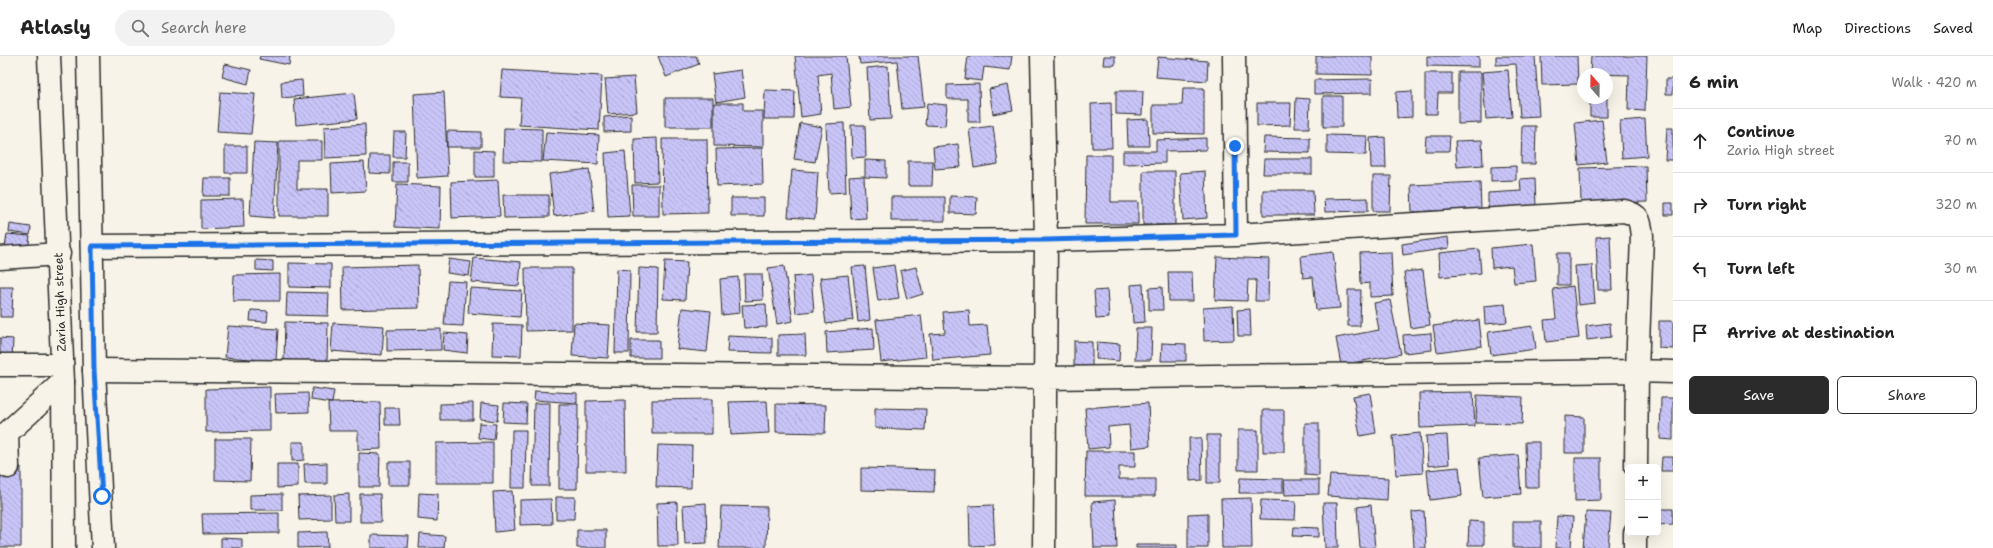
<!DOCTYPE html>
<html lang="en">
<head>
<meta charset="utf-8">
<style>
  :root { --surface:#fff; --page:#f2f2f2; --text:#222; --muted:#767676; --line:#e0e0e0; --accent:#2b2b2b }
  body { margin:0; font-family:"Shantell Sans",sans-serif; background:var(--page); color:var(--text) }
  .controls { position:absolute; right:12px; bottom:12px; display:grid; overflow:hidden; border-radius:6px; box-shadow:0 4px 16px #0002 }
  .controls button { width:36px; height:36px; display:grid; place-items:center; padding:0; border:0; border-bottom:1px solid var(--line); background:var(--surface); color:var(--text); font:20px sans-serif }
  .compass { position:absolute; left:1577px; top:12px; width:36px; height:36px; border-radius:50%; background:var(--surface); box-shadow:0 4px 16px #0002; rotate:340deg }
  .stop { position:absolute; width:12px; height:12px; margin:-9px; border:3px solid #1a73e8; border-radius:50%; background:#fff }
  .stop.end { background:#1a73e8; border-color:#fff; box-shadow:0 1px 4px #0008 }
  .list { margin:0; padding:0; list-style:none }
  h2 { display:flex; justify-content:space-between; align-items:center; height:52px; margin:0; padding:0 16px; font-size:17px }
  h2 small { font-size:13px; font-weight:400; color:var(--muted) }
  .list li { display:grid; grid-template-columns:26px 1fr auto; gap:12px; align-items:center; box-sizing:border-box; height:64px; padding:0 16px; border-top:1px solid var(--line) }
  .list b { display:block; font-size:15px; white-space:nowrap }
  .list p { margin:0; font-size:13px; white-space:nowrap; color:var(--muted) }
  .list em { font-size:13px; font-style:normal; color:var(--muted) }
  .actions { display:flex; gap:8px; padding:12px 16px }
  .actions a { flex:1; padding:9px 0; border:1px solid var(--accent); border-radius:6px; text-align:center; font-size:14px; color:var(--accent) }
  .actions .main { background:var(--accent); color:#fff }
  .icon { flex:none; width:22px; height:22px; fill:none; stroke:currentColor; stroke-width:2; stroke-linecap:round; stroke-linejoin:round }
  .map { position:relative; flex:none; width:1673px; height:492px; overflow:hidden }
  header { display:flex; align-items:center; gap:24px; box-sizing:border-box; height:56px; padding:0 20px; background:var(--surface); border-bottom:1px solid var(--line) }
  header strong { font-size:19px }
  nav { display:flex; gap:22px; margin-inline-start:auto; font-size:14px }
  .search { width:280px; height:36px; background:var(--page); display:flex; align-items:center; gap:10px; box-sizing:border-box; padding:0 14px; border-radius:22px; color:var(--muted); font-size:15px }
  main { display:flex }
  aside { flex:1; background:var(--surface) }
  .map>svg:first-child { display:block }
  .building { fill:url(#building-back-hatch); stroke:#2b2b2b }
  .lines { fill:none; stroke-linecap:round; stroke-linejoin:round }
  .minor-casing { stroke:#2b2b2b; stroke-width:25 }
  .major-casing { stroke:#2b2b2b; stroke-width:25 }
  .minor { stroke:#f7f3e8; stroke-width:22 }
  .major { stroke:#f7f3e8; stroke-width:22 }
  .route { stroke:#1a73e8; stroke-width:5 }
  .labels { text-anchor:middle; dominant-baseline:central; stroke-width:4; stroke-linejoin:round; paint-order:stroke }
  .street-label { font-size:12px; fill:#2b2b2b; stroke:#f7f3e8 }
</style>
</head>
<body>
<header>
<strong>Atlasly</strong>
<div class="search"><svg class="icon" aria-label="search" viewBox="0 0 24 24"><circle cx="10" cy="10" r="6"/><path d="M15 15l6 6"/></svg>Search here</div>
<nav><a>Map</a><a>Directions</a><a>Saved</a></nav>
</header>
<main>
<div class="map">
<svg width="1673" height="492" viewBox="0 0 1673 492">
  <defs>
    <pattern id="building-back-hatch" width="6" height="6" patternUnits="userSpaceOnUse"><rect width="6" height="6" fill="#c9c4f7"/><path d="M-1 5l2 2M0 0l6 6M5-1l2 2" fill="none" stroke="#ada9d4"/></pattern>
  </defs>
  <rect width="100%" height="100%" fill="#f7f3e8"/>
  <filter id="ink" filterUnits="userSpaceOnUse"><feTurbulence type="fractalNoise" baseFrequency=".025" numOctaves="2"/><feDisplacementMap in="SourceGraphic" scale="8" xChannelSelector="R" yChannelSelector="G"/><feConvolveMatrix kernelMatrix="1 2 1 2 8 2 1 2 1" color-interpolation-filters="sRGB"/></filter>
  <g filter="url(#ink)">
    <path class="building" d="M260,0H290L289,9L259,3Z
      M658,0H696L699,8L666,21Z
      M795,0H846L851,51L834,53L831,17L818,19L821,58L801,61Z
      M859,0H918L924,51L902,53L897,5L860,8Z
      M968,0H1012L1010,14L984,11L982,25L965,23Z
      M1104,0H1115V9H1103Z
      M1316,0H1372V19L1316,18Z
      M1427,0H1479V11L1427,10Z
      M1496,0H1535L1539,60L1520,61L1516,8L1496,9Z
      M1541,0H1577L1578,28L1542,29Z
      M1591,0H1647L1645,55L1628,54L1629,19L1590,18Z
      M1158,1L1208,5L1207,25L1156,21Z
      M225,8L251,14L248,28L222,21Z
      M888,10L891,63L870,64L867,12Z
      M502,14L602,20L599,74L519,69L521,42L500,41Z
      M741,14L745,41L716,46L712,18Z
      M1508,14L1512,61L1486,63L1482,16Z
      M1458,16H1481V67L1458,68Z
      M1425,17H1452V37H1438L1437,58H1425Z
      M634,21L637,56L608,58L605,23Z
      M1372,23V37L1314,38V24Z
      M1666,23H1673V38H1666Z
      M302,24L303,40L282,42L281,26Z
      M979,28L980,66H968V43H947V29Z
      M1008,29L1013,54L993,58L989,33Z
      M1183,32H1204V78L1153,77V49H1182Z
      M765,34L795,35L794,63H764Z
      M1116,35H1143L1142,59L1116,58Z
      M1412,35V61L1397,62L1396,36Z
      M220,36L255,38L251,78L217,76Z
      M444,36L448,120L417,122L414,38Z
      M354,37L357,63L296,69L294,43Z
      M1323,40H1342V71H1323Z
      M665,42H713V71H665Z
      M1296,42L1310,43L1309,72H1295Z
      M1590,42H1607V61H1590Z
      M714,47H743V55H763V91L714,90Z
      M927,47L947,49L945,70L925,69Z
      M1111,47L1112,92H1092L1091,48Z
      M1257,47H1291L1290,69L1257,70Z
      M631,59V75L604,76V61Z
      M1148,63L1149,90H1128L1127,64Z
      M1645,63L1647,100L1622,102L1620,65Z
      M1602,64L1607,106L1579,109L1575,67Z
      M800,67L822,71L815,106L794,103Z
      M844,67L846,136L829,137L826,68Z
      M365,68L366,100L325,102L324,71Z
      M851,69H865L866,101L852,102Z
      M993,70L998,108L974,112L969,73Z
      M1522,70H1536L1535,108H1521Z
      M504,72L542,73V106L503,105Z
      M1667,72H1673V104H1665Z
      M447,75L481,76V91H447Z
      M394,76H406L405,101H393Z
      M546,76L599,79L598,108L543,105Z
      M1327,79L1367,80L1366,99L1327,98Z
      M1426,80H1450L1449,95H1425Z
      M1264,81L1310,82V97L1263,96Z
      M1385,81L1386,112H1371L1370,82Z
      M657,82L658,126L635,127L634,83Z
      M1206,82V94L1165,95V107L1123,108V95H1156V84Z
      M662,83H707L708,157L663,158Z
      M1482,84L1483,109L1457,111L1455,85Z
      M279,85H322V104H297V133H328V160H279Z
      M254,86L278,87L274,162L250,160Z
      M958,88L961,111L935,113L933,91Z
      M225,90H247V117H225Z
      M762,92L763,128L717,130L716,93Z
      M475,94L494,95V121H475Z
      M625,95L630,160L608,161L605,97Z
      M370,99H390V118L369,117Z
      M1086,99H1111V146H1138V168H1085Z
      M1264,103H1312V118H1263Z
      M865,104L886,105V122L865,121Z
      M908,105H933L932,130H908Z
      M364,106L366,135L332,137L331,108Z
      M393,106H408V126H393Z
      M1516,110V124L1491,125V111Z
      M1646,110L1647,146L1581,148L1580,112Z
      M589,113L594,155L554,160L549,118Z
      M792,114L818,116L815,163L788,161Z
      M1143,115H1175V169H1143Z
      M1205,115L1207,162L1183,164L1180,117Z
      M864,120L866,162L851,163L849,121Z
      M1373,120H1391L1390,155H1373Z
      M204,122H230V140H203Z
      M1535,122L1536,151L1488,153V137L1521,135L1520,123Z
      M498,124L500,160L452,162L451,126Z
      M1480,126L1481,153L1412,156L1411,129Z
      M397,128L441,130L440,173L395,171Z
      M632,129H659V160H633Z
      M1263,134H1313L1314,159H1263Z
      M503,139H549V161L504,162Z
      M950,140L977,141L976,158L950,157Z
      M891,141H945V165H891Z
      M731,142H764V160H731Z
      M1368,142V155L1325,156L1324,143Z
      M243,143L244,171L201,173V144Z
      M1665,147H1673V159H1665Z
      M10,168L31,171L30,179L9,176Z
      M7,178L30,180L28,194L5,192Z
      M1610,180L1612,234H1598L1596,181Z
      M1448,181L1449,192L1403,199L1402,188Z
      M1533,188L1536,225L1514,227L1512,210L1492,212L1491,192Z
      M1479,193L1481,217L1440,221L1439,197Z
      M1333,196L1340,252L1316,254L1313,221L1303,222L1301,200Z
      M1391,196L1393,240L1370,241V227L1361,228L1360,197Z
      M1557,197H1569V229H1557Z
      M1217,201L1269,203L1268,245H1255L1256,224H1248L1247,245L1215,244Z
      M474,202L521,206L519,230L471,226Z
      M449,203L471,206L469,220L447,217Z
      M256,204L273,205V215L256,214Z
      M665,205L687,206L685,244L663,243Z
      M289,207L331,208V232L289,231Z
      M418,209L419,252L343,254L342,211Z
      M894,209L899,242L878,245L873,212Z
      M1592,209L1595,247L1578,249L1575,210Z
      M784,210L793,265L777,268L768,212Z
      M865,210L870,264L858,266L852,211Z
      M916,211L923,238L907,243L900,215Z
      M525,212H572V274L526,275Z
      M639,212L658,213L657,276H637Z
      M617,213L630,214L629,297H615Z
      M1423,214L1430,269L1411,272L1404,216Z
      M1168,216H1192L1193,245H1169Z
      M280,218V245H233L234,219Z
      M744,218H762L763,244L745,245Z
      M811,219L814,255L796,257L793,221Z
      M848,219L853,264L826,268L820,222Z
      M738,221L740,257L722,259L720,223Z
      M448,225L466,226L463,270L444,269Z
      M1143,228L1145,266L1133,267L1131,229Z
      M1573,230L1579,282L1546,286L1544,264L1556,263L1553,233Z
      M0,231H13L12,261H0Z
      M1162,231L1163,254H1149V232Z
      M470,232L522,235L520,261L468,257Z
      M1107,234L1109,262L1096,263L1094,235Z
      M1348,234H1361L1360,270H1348Z
      M287,236L329,237L328,260L286,259Z
      M1390,244L1401,298L1341,309L1336,282L1379,274L1374,247Z
      M766,248L767,271L744,272L742,249Z
      M1505,248L1507,266L1485,268L1484,250Z
      M1233,250L1234,284L1204,285L1203,252Z
      M682,252L711,255L707,296L677,293Z
      M1250,253L1251,280H1238L1237,254Z
      M251,254L268,255L267,266L250,265Z
      M969,254L970,270L987,269L990,299L933,304L930,278L945,277L943,256Z
      M921,259L926,301L881,306L876,264Z
      M1479,264L1482,290L1437,296L1433,270Z
      M1659,265H1673V293L1659,292Z
      M285,266L328,267L327,306L284,305Z
      M333,267L384,270L382,299L331,295Z
      M574,267L610,269L608,302L572,300Z
      M1610,267L1611,281L1587,284L1586,270Z
      M493,268L522,269L521,300L492,299Z
      M228,270L278,273L276,305L225,301Z
      M1533,270L1536,293L1491,299L1488,276Z
      M873,272L874,294L827,297L826,276Z
      M1136,272H1152L1151,304H1135Z
      M441,273V294L387,295V274Z
      M444,277L468,279L467,297L443,294Z
      M1431,277L1432,294L1404,297L1403,279Z
      M805,278L806,299H778V279Z
      M728,280L772,282V297L727,296Z
      M0,282L13,283L12,304L0,303Z
      M631,284H659V302H631Z
      M1074,285L1092,286V312H1074Z
      M1097,286L1120,288L1119,305L1096,303Z
      M1162,287L1186,288V305H1161Z
      M270,331V375L206,376V333Z
      M312,332L334,335L332,347L311,344Z
      M535,335L577,337V347L534,344Z
      M1473,336L1475,370L1420,372L1419,337Z
      M308,337L309,356L276,357L275,338Z
      M1370,337L1376,377L1360,380L1353,340Z
      M1477,339L1523,341L1522,368L1476,367Z
      M1661,342H1673V384L1660,383Z
      M712,343V378H652V344Z
      M625,344L626,415H586V345Z
      M767,345L769,377L731,379L729,346Z
      M380,346L381,393L358,394V375H329L328,347Z
      M473,347V364H440V348Z
      M481,347L499,349L497,365L480,363Z
      M504,347L527,348L526,367L503,366Z
      M534,347H550L549,430H532Z
      M1148,347L1150,390L1131,392L1129,369L1108,371L1109,391L1088,393L1085,352Z
      M559,348H578L577,433H559Z
      M776,348L826,349L825,377L776,376Z
      M385,352H399L400,369H385Z
      M875,352L926,353L925,374L875,372Z
      M1263,354H1284V396H1263Z
      M1565,360L1584,361V397H1565Z
      M479,367L496,368L494,384L478,382Z
      M1305,367H1319V420L1305,419Z
      M512,374H526L525,432H511Z
      M1238,374H1258V414H1238Z
      M1420,377L1423,417L1396,419L1393,380Z
      M1207,379H1220V427H1207Z
      M1447,379L1449,408L1428,410L1426,380Z
      M1189,382H1201L1202,424L1190,425Z
      M215,383H251L250,425L215,424Z
      M292,386H304V404L292,405Z
      M493,386V427H436V387Z
      M1525,386H1539V431H1526Z
      M658,389L692,390L691,432L656,431Z
      M1086,395H1135V411H1119V423H1155V440H1085Z
      M359,397L380,398L379,431H359Z
      M1518,399L1521,438L1483,441L1479,402Z
      M1662,401H1673V415H1661Z
      M1575,402H1601V444L1575,445Z
      M388,406H410V429H388Z
      M327,407V428H305L304,408Z
      M277,408H298V431L277,432Z
      M0,411H21V491H0Z
      M1459,411L1462,440L1430,444L1427,414Z
      M861,412L935,414L934,436L861,434Z
      M1330,419L1388,422L1387,444L1328,440Z
      M1240,422L1283,423V437H1239Z
      M1284,424H1319V438L1285,439Z
      M512,435L515,474L495,476L493,436Z
      M419,437L438,438L437,465L418,463Z
      M282,438V454H250V439Z
      M349,438V465H335L334,439Z
      M360,438H380L381,466H360Z
      M331,439V463L299,464L298,440Z
      M556,441H575L574,463H556Z
      M1251,442L1252,492H1222L1221,443Z
      M551,443L552,468L520,469V444Z
      M1115,444L1117,492H1094L1092,446Z
      M1261,444L1296,445L1295,464L1260,463Z
      M677,446L678,490H658L657,447Z
      M706,447L707,487L685,488L683,449Z
      M1323,447H1337L1338,492H1325Z
      M993,449L995,489L970,490L969,450Z
      M1371,449L1375,492H1360L1357,451Z
      M721,450L767,451L766,492H719Z
      M1658,453H1673V468L1658,469Z
      M1424,455L1426,492H1414L1412,456Z
      M1586,456L1611,457L1608,492H1583Z
      M279,457V477L203,478L202,458Z
      M1208,457V492H1188V458Z
      M1557,460L1573,461L1571,492H1555Z
      M1469,465L1484,466V489H1468Z
      M1513,465H1541V492H1513Z
      M1294,471L1319,472V481L1293,480Z
      M577,474H606V492H577Z
      M327,476L328,491L298,492V477Z
      M420,478L445,480L444,492H419Z
      M371,479L409,480L408,492H371Z
      M221,482L242,483V492H221Z
      M1136,489H1177V492H1136Z"/>
    <g class="lines">
      <defs>
        <path id="minor" d="M1042,0L1046,184L1044,492
          M1234,0L1236,179
          M92,190L1046,184L1236,179L1624,155C1640,159 1640,164 1642,180L1637,315L1636,411
          M0,202L59,198
          M0,309H62
          M94,314L1045,322L1637,315L1673,316
          M8,411L7,377L63,326
          M1635,492V477"/>
        <path id="major" d="M49,0L63,326L64,492
          M88,0L94,314L103,492"/>
      </defs>
      <use href="#minor" class="minor-casing"/>
      <use href="#major" class="major-casing"/>
      <use href="#minor" class="minor"/>
      <use href="#major" class="major"/>
    </g>
  </g>
  <g class="lines" filter="url(#ink)">
    <path class="route" d="M102,440L94,314L92,190L1046,184L1236,179L1235,90"/>
  </g>
  <g class="labels">
    <g class="street-label">
      <text transform="translate(60 246) rotate(-92)">Zaria High street</text>
    </g>
  </g>
</svg>
<div class="controls">
<button>+</button>
<button>−</button>
</div>
<svg class="compass" viewBox="-18 -18 36 36"><path d="M0-13l5 13h-10z" fill="#e53935"/><path d="M0 13l5-13h-10z" fill="#767676"/></svg>
<div class="stop" style="left:102px;top:440px"></div>
<div class="stop end" style="left:1235px;top:90px"></div>
</div>
<aside>
<h2>6 min<small>Walk · 420 m</small></h2>
<ul class="list">
<li><svg class="icon" aria-label="ahead" viewBox="0 0 24 24"><path d="M12 20V5M6 11l6-6 6 6"/></svg><div><b>Continue</b><p>Zaria High street</p></div><em>70 m</em></li>
<li><svg class="icon" aria-label="right" viewBox="0 0 24 24"><path d="M7 20v-9h11M14 6l5 5-5 5"/></svg><div><b>Turn right</b></div><em>320 m</em></li>
<li><svg class="icon" aria-label="left" viewBox="0 0 24 24"><path d="M17 20v-9H6M10 6l-5 5 5 5"/></svg><div><b>Turn left</b></div><em>30 m</em></li>
<li><svg class="icon" aria-label="arrive" viewBox="0 0 24 24"><path d="M6 21V4h12l-3 4 3 4H6"/></svg><div><b>Arrive at destination</b></div></li>
</ul>
<div class="actions"><a class="main">Save</a><a>Share</a></div>
</aside>
</main>
</body>
</html>
